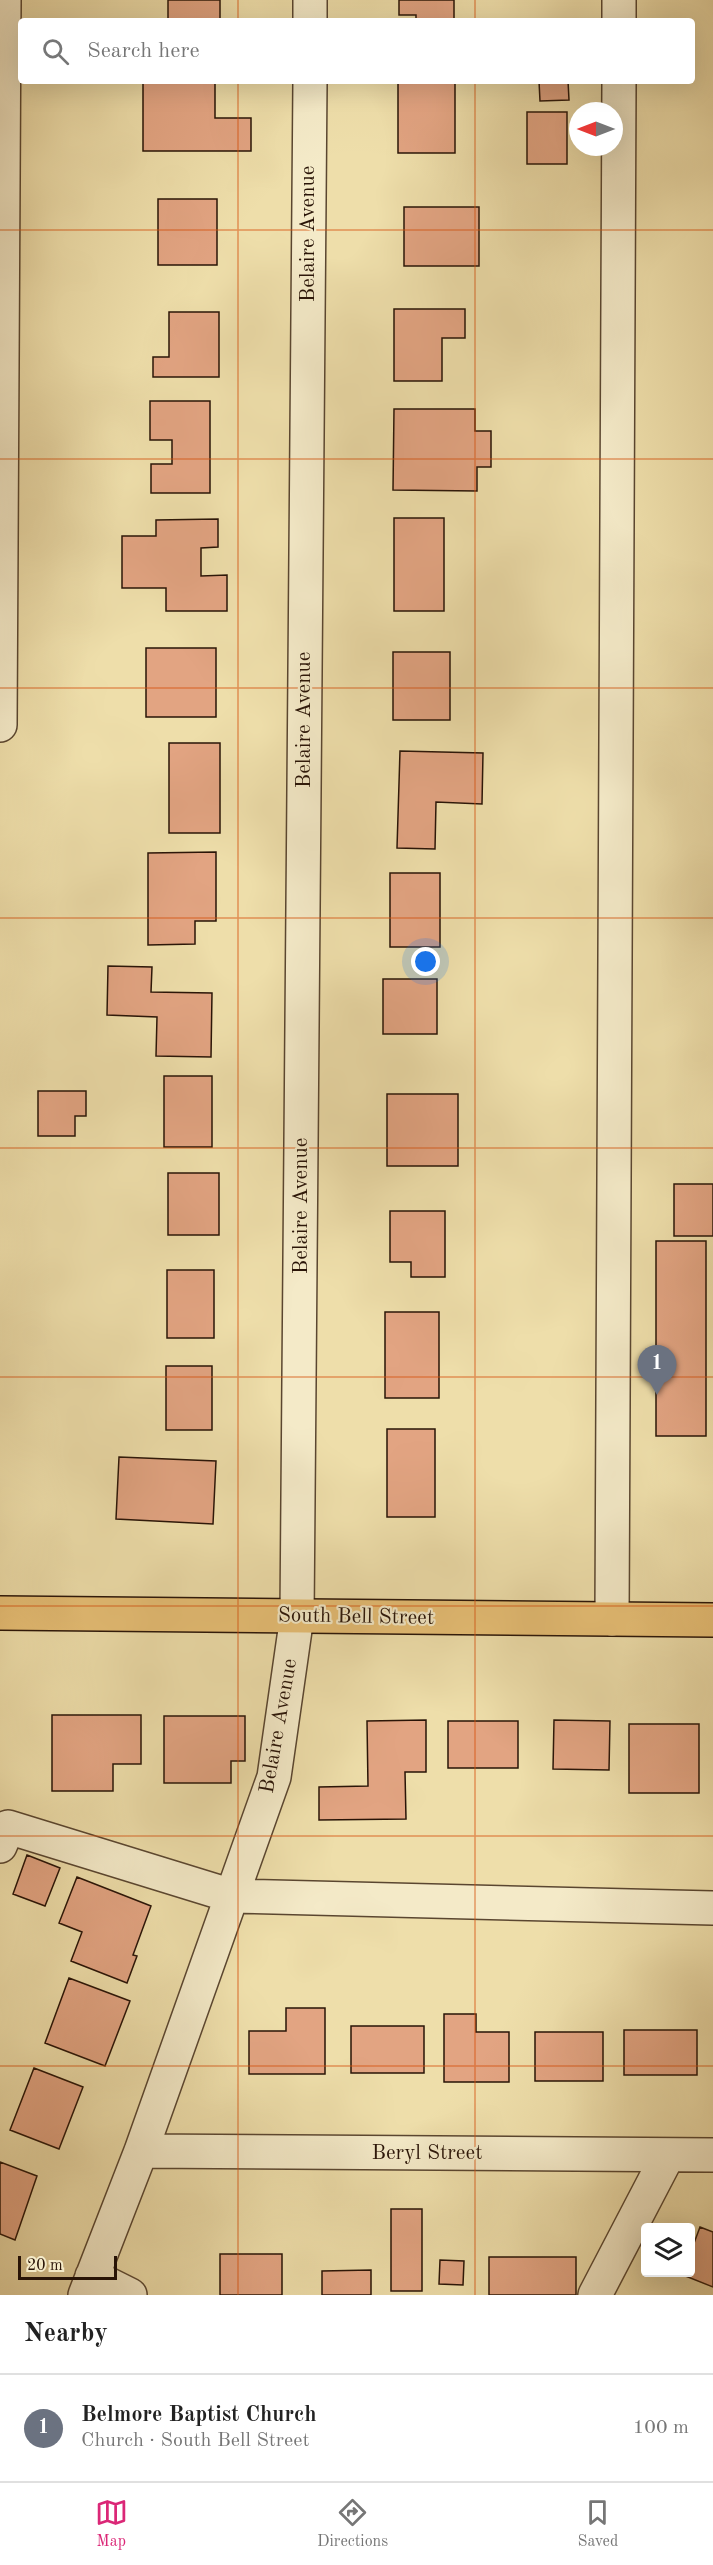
<!DOCTYPE html>
<html lang="en">
<head>
<meta charset="utf-8">
<style>
  :root { --surface:#fff; --page:#f6f6f6; --text:#222; --muted:#767676; --line:#e0e0e0; --accent:#db2777 }
  body { margin:0; font-family:"Old Standard TT",serif; background:var(--page); color:var(--text) }
  .controls { position:absolute; right:18px; bottom:18px; display:grid; overflow:hidden; border-radius:6px; box-shadow:0 6px 24px #0002 }
  .controls button { width:54px; height:54px; display:grid; place-items:center; padding:0; border:0; border-bottom:2px solid var(--line); background:var(--surface); color:var(--text); font:30px sans-serif }
  .compass { position:absolute; left:569px; top:102px; width:54px; height:54px; border-radius:50%; background:var(--surface); box-shadow:0 6px 24px #0002; rotate:270deg }
  .scale { position:absolute; left:18px; bottom:15px; width:99px; box-sizing:border-box; padding-left:6px; border:3px solid #291407; border-top:0; font-size:16px; line-height:21px; white-space:nowrap; color:#291407; -webkit-text-stroke:4px #f4eac8; paint-order:stroke }
  .you { position:absolute; left:426px; top:962px; width:21px; height:21px; margin:-15px; border:4px solid #fff; border-radius:50%; background:#1a73e8; box-shadow:0 0 0 9px #1a73e833 }
  .badge { display:grid; place-items:center; width:39px; height:39px; border-radius:50%; background:var(--accent); color:#fff; font-size:20px; font-weight:700 }
  .pin { position:absolute; translate:-50% -50px; filter:drop-shadow(0 2px 3px #0008) }
  .pin::after { content:''; position:absolute; top:32px; width:21px; height:18px; background:inherit; clip-path:polygon(0 0,100% 0,50% 100%) }
  .list { margin:0; padding:0; list-style:none }
  h2 { display:flex; justify-content:space-between; align-items:center; height:78px; margin:0; padding:0 24px; font-size:26px }
  h2 small { font-size:20px; font-weight:400; color:var(--muted) }
  .list li { display:grid; grid-template-columns:39px 1fr auto; gap:18px; align-items:center; box-sizing:border-box; height:108px; padding:0 24px; border-top:2px solid var(--line) }
  .list b { display:block; font-size:22px; white-space:nowrap }
  .list p { margin:0; font-size:20px; white-space:nowrap; color:var(--muted) }
  .list em { font-size:20px; font-style:normal; color:var(--muted) }
  .icon { flex:none; width:33px; height:33px; fill:none; stroke:currentColor; stroke-width:2; stroke-linecap:round; stroke-linejoin:round }
  .map { position:relative; flex:none; width:713px; height:2295px; overflow:hidden }
  .search { position:absolute; background:var(--surface); box-shadow:0 6px 24px #0002; left:18px; right:18px; top:18px; height:66px; display:flex; align-items:center; gap:15px; box-sizing:border-box; padding:0 21px; border-radius:6px; color:var(--muted); font-size:22px }
  .sheet { height:186px; background:var(--surface) }
  nav { display:flex; justify-content:space-around; align-items:center; box-sizing:border-box; height:84px; border-top:2px solid var(--line); background:var(--surface); font-size:16px; color:var(--muted) }
  nav a { display:grid; justify-items:center; gap:3px }
  nav .on { color:var(--accent) }
  .map>svg:first-child { display:block }
  .building { fill:#e2a482; stroke:#291407; stroke-width:1.5 }
  .lines { fill:none; stroke-linecap:round; stroke-linejoin:round }
  .minor-casing { stroke:#5a4630; stroke-width:36 }
  .major-casing { stroke:#291407; stroke-width:36 }
  .minor { stroke:#f4eac8; stroke-width:33 }
  .major { stroke:#e7bf75; stroke-width:33 }
  .grid { fill:none; stroke:#d5520c; stroke-width:1.5; stroke-opacity:0.55 }
  .labels { text-anchor:middle; dominant-baseline:central; stroke-width:4.5; stroke-linejoin:round; paint-order:stroke }
  .street-label { font-size:21px; fill:#291407; stroke:#f4eac8 }
</style>
</head>
<body>
<div class="map">
<svg width="713" height="2295" viewBox="0 0 713 2295">
  <rect width="100%" height="100%" fill="#eedeaa"/>
  <filter id="stains"><feTurbulence type="fractalNoise" baseFrequency=".00333" numOctaves="4"/><feColorMatrix values="0 0 0 0 .2 0 0 0 0 .09 0 0 0 0 .02 0 0 0 .5 -.17"/></filter>
  <radialGradient id="worn" r=".72"><stop offset=".6" stop-color="#630" stop-opacity="0"/><stop offset="1" stop-color="#630" stop-opacity=".3"/></radialGradient>
  <path class="building" d="M168,0H220V21H168Z
    M399,0H454V21H416V15H399Z
    M143,81H215V118H251V151H143Z
    M398,81H455V153H398Z
    M539,81H568L569,100L540,101Z
    M527,112H567V164H527Z
    M158,199H217V265H158Z
    M404,207H479V266H404Z
    M394,309H465V338H442V381H394Z
    M169,312H219V377H153V357H169Z
    M150,401H210V493H151V464H172V440H150Z
    M394,409H475V431H491V467H477V491L393,490Z
    M394,518H444V611H394Z
    M218,519V547L201,548V576L227,575V611H166V588H122V536H156V520Z
    M146,648H216V717H146Z
    M393,652H450V720H393Z
    M169,743H220V833H169Z
    M400,751L483,753L482,804L436,802L435,849L397,848Z
    M216,852V921H195V944L148,945V853Z
    M390,873H440V947H390Z
    M108,966L152,967L151,992L212,993L211,1057L156,1056L157,1017L107,1015Z
    M383,979H437V1034H383Z
    M164,1076H212V1147H164Z
    M38,1091H86V1116H75V1136H38Z
    M387,1094H458V1166H387Z
    M168,1173H219V1235H168Z
    M674,1184H713V1236H674Z
    M390,1211H445V1277H411V1262H390Z
    M656,1241H706V1436H656Z
    M167,1270H214V1338H167Z
    M385,1312H439V1398H385Z
    M166,1366H212V1430H166Z
    M387,1429H435V1517H387Z
    M119,1457L216,1461L213,1524L116,1519Z
    M52,1715H141V1764H113V1791H52Z
    M164,1716H245V1761H231V1783H164Z
    M426,1720V1772H405L406,1819L319,1820V1787L368,1786L367,1721Z
    M554,1720L610,1721L609,1770L553,1769Z
    M448,1721H518V1768H448Z
    M629,1724H699V1793H629Z
    M27,1855L60,1868L45,1906L13,1894Z
    M77,1877L151,1906L133,1955L137,1956L127,1983L71,1961L82,1932L59,1923Z
    M69,1978L130,2001L105,2066L45,2043Z
    M286,2008H325V2074H249V2031H286Z
    M444,2014H476V2032H509V2082H444Z
    M351,2026H424V2073H351Z
    M624,2030H697V2075H624Z
    M535,2032H603V2081H535Z
    M34,2068L83,2087L59,2149L10,2130Z
    M0,2162L37,2176L15,2240L0,2234Z
    M391,2209H422V2291H391Z
    M700,2227L713,2232V2287L683,2275L684,2272H690V2254Z
    M220,2254H282V2295H220Z
    M489,2257H576V2295H489Z
    M440,2260L464,2261L463,2285L439,2284Z
    M371,2270V2295H322V2271Z"/>
  <g class="lines">
    <defs>
      <path id="minor" d="M310,21V0
        M619,21V0
        M0,725L4,0
        M612,1619L619,81
        M0,1846L8,1827L232,1896L713,1908
        M141,2151L713,2155
        M92,2276L130,2295
        M85,2295L141,2151L274,1777L297,1616L310,81
        M595,2295L668,2155"/>
      <path id="major" d="M0,1613L713,1620"/>
    </defs>
    <use href="#minor" class="minor-casing"/>
    <use href="#major" class="major-casing"/>
    <use href="#minor" class="minor"/>
    <use href="#major" class="major"/>
  </g>
  <path class="grid" d="M238,0V21M475,0V21M238,81V2295M475,81V2295M0,230H713M0,459H713M0,688H713M0,918H713M0,1148H713M0,1377H713M0,1606H713M0,1836H713M0,2066H713"/>
  <g class="labels">
    <g class="street-label">
      <text transform="translate(308 234) rotate(-90)">Belaire Avenue</text>
      <text transform="translate(304 720) rotate(-90)">Belaire Avenue</text>
      <text transform="translate(301 1206) rotate(-90)">Belaire Avenue</text>
      <text transform="translate(356 1617) rotate(1)">South Bell Street</text>
      <text transform="translate(279 1726) rotate(-80)">Belaire Avenue</text>
      <text x="427" y="2153">Beryl Street</text>
    </g>
  </g>
  <rect width="100%" height="100%" filter="url(#stains)"/>
  <rect width="100%" height="100%" fill="url(#worn)"/>
</svg>
<div class="controls">
<button><svg class="icon" aria-label="layers" viewBox="0 0 24 24"><path d="M12 4l9 5-9 5-9-5zM3 14l9 5 9-5"/></svg></button>
</div>
<svg class="compass" viewBox="-18 -18 36 36"><path d="M0-13l5 13h-10z" fill="#e53935"/><path d="M0 13l5-13h-10z" fill="#767676"/></svg>
<div class="scale">20 m</div>
<div class="you"></div>
<div class="pin badge" style="left:657px;top:1395px;background:#6b7280">1</div>
<div class="search"><svg class="icon" aria-label="search" viewBox="0 0 24 24"><circle cx="10" cy="10" r="6"/><path d="M15 15l6 6"/></svg>Search here</div>
</div>
<section class="sheet">
<h2>Nearby<small></small></h2>
<ul class="list">
<li><span class="badge" style="background:#6b7280">1</span><div><b>Belmore Baptist Church</b><p>Church · South Bell Street</p></div><em>100 m</em></li>
</ul>
</section>
<nav>
<a class="on"><svg class="icon" aria-label="map" viewBox="0 0 24 24"><path d="M3 6l6-2 6 2 6-2v14l-6 2-6-2-6 2zM9 4v14M15 6v14"/></svg>Map</a>
<a><svg class="icon" aria-label="directions" viewBox="0 0 24 24"><path d="M12 3l9 9-9 9-9-9zM9 14v-3h6M13 9l2 2-2 2"/></svg>Directions</a>
<a><svg class="icon" aria-label="saved" viewBox="0 0 24 24"><path d="M7 4h10v16l-5-4-5 4z"/></svg>Saved</a>
</nav>
</body>
</html>
